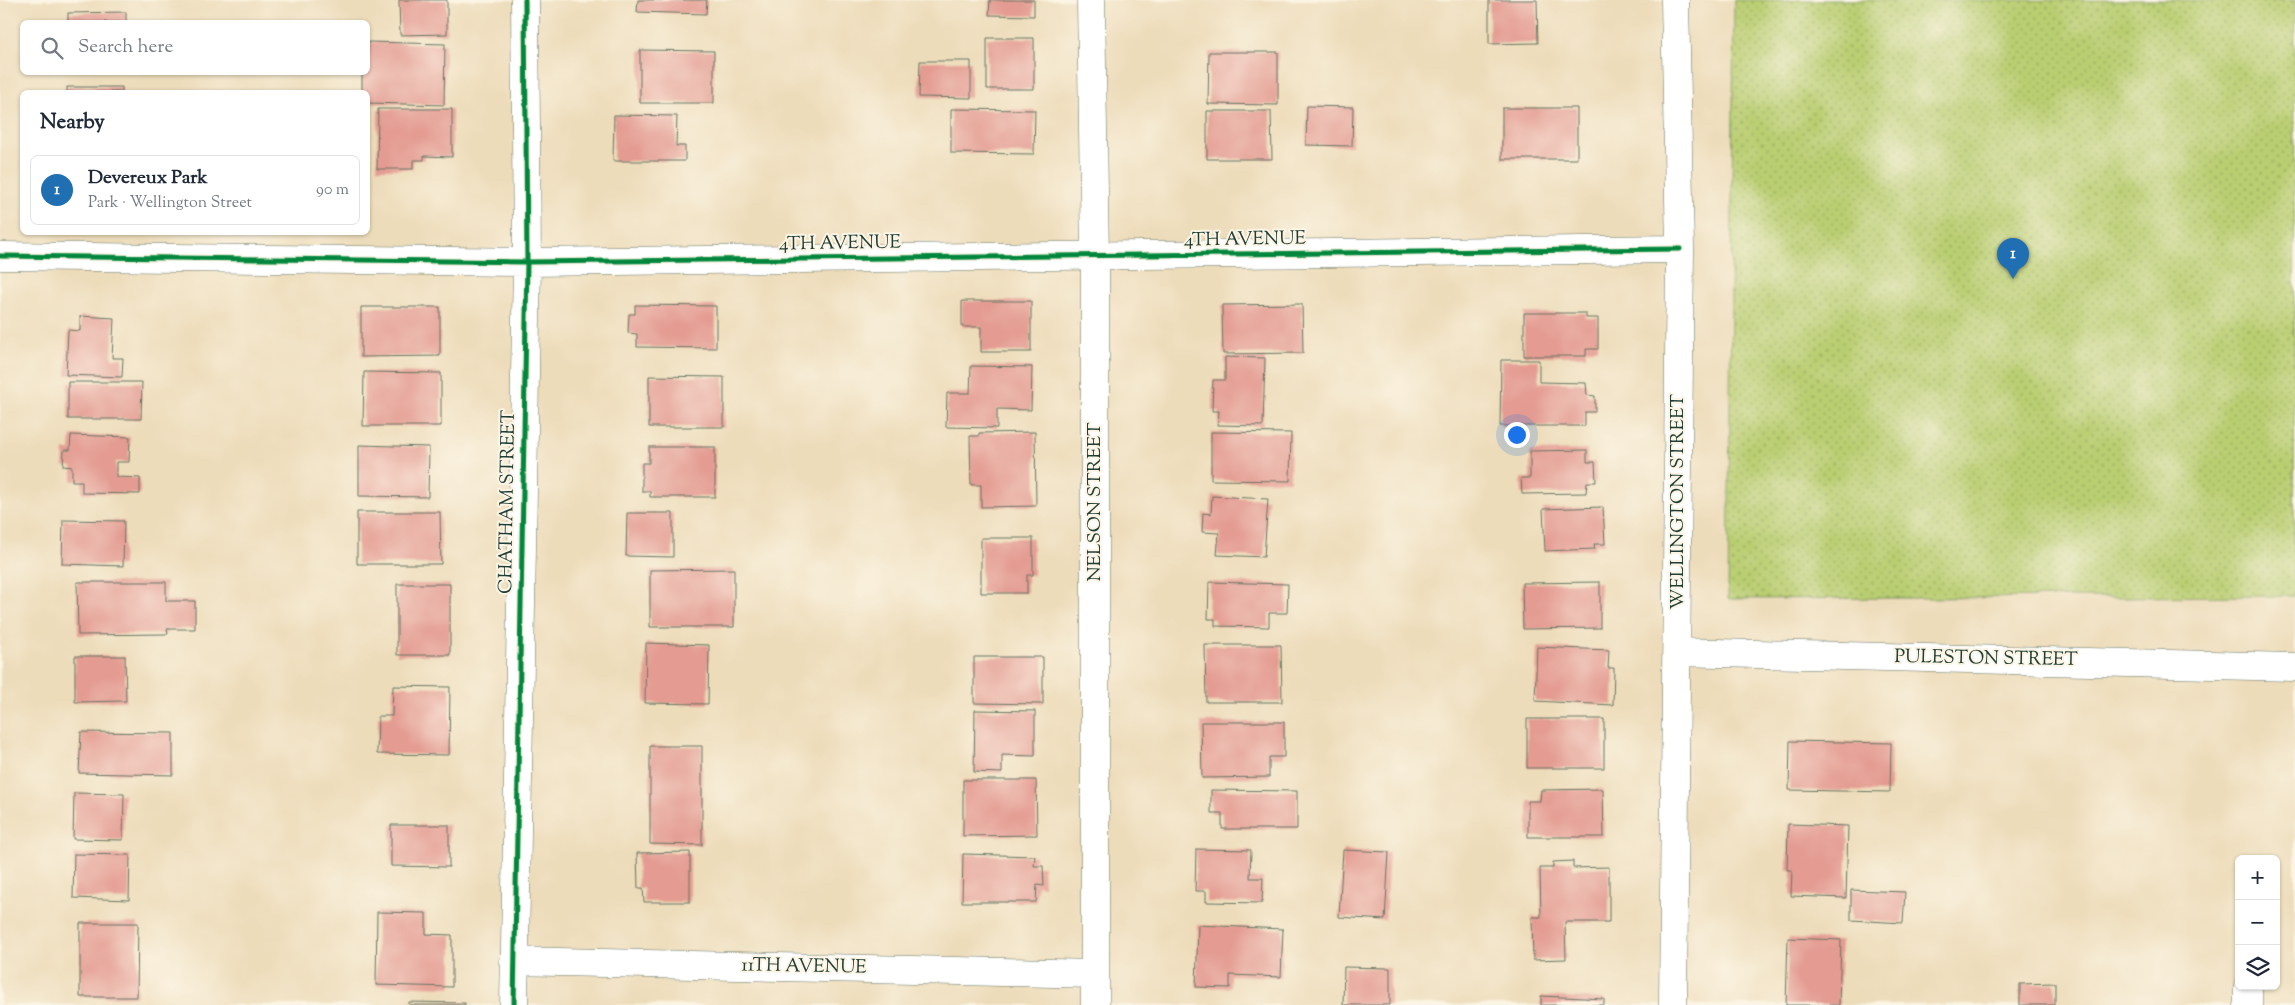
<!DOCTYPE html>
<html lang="en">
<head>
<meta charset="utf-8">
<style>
  :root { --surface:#fff; --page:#f2f2f3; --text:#1f2937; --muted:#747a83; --line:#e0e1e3; --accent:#1f6fb2 }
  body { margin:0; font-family:"Sorts Mill Goudy",serif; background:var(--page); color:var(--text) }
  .controls { position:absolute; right:15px; bottom:15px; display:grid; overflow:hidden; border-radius:8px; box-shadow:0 1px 4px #0004 }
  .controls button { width:45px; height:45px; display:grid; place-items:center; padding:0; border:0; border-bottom:1px solid var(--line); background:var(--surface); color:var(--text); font:25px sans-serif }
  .you { position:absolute; left:1516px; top:434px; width:18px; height:18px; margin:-12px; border:4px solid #fff; border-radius:50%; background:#1a73e8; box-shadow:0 0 0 8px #1a73e833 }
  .badge { display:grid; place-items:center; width:32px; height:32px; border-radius:50%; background:var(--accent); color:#fff; font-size:16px; font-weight:700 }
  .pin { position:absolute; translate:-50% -41px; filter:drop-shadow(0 1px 2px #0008) }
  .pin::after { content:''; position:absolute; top:26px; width:18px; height:15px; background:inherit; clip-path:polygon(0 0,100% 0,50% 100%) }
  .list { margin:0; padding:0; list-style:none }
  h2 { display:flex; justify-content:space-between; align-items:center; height:65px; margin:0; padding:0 20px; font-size:21px }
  h2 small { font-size:16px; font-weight:400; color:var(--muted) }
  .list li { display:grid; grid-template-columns:32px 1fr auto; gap:15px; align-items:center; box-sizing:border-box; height:70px; margin:0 10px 10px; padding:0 10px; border:1px solid var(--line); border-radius:8px }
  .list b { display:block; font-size:19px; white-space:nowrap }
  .list p { margin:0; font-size:16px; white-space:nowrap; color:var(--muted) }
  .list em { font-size:16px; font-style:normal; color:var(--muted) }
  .icon { flex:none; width:28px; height:28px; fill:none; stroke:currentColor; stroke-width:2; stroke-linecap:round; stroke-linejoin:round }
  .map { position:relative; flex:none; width:2295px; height:1005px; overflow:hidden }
  .search { position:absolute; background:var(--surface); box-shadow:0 1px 4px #0004; left:20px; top:20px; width:350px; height:55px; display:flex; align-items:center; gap:12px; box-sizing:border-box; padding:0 18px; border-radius:8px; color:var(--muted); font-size:19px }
  .panel { position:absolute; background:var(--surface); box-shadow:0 1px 4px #0004; left:20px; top:90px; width:350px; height:145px; border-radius:8px }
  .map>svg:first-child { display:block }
  .park { fill:url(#park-dots); stroke:#6c8652 }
  .building { fill:#e49b92 }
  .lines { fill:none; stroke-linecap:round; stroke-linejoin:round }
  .minor-casing { stroke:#677563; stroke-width:29 }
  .minor { stroke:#fff; stroke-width:28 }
  .cycleway-casing { stroke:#fcf5e5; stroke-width:8 }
  .cycleway { stroke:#00873e; stroke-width:5 }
  .labels { text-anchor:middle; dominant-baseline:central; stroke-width:4; stroke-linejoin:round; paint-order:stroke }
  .street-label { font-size:19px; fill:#1f3d34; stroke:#fcf5e5 }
</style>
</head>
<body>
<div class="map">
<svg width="2295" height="1005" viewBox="0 0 2295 1005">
  <defs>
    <pattern id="park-dots" width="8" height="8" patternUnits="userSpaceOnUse" patternTransform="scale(1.25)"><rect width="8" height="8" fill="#b9ce71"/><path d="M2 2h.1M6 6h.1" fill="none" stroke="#96a85e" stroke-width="1.8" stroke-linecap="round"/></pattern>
  </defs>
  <rect width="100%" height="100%" fill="#fcf5e5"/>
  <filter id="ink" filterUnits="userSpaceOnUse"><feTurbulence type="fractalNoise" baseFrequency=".02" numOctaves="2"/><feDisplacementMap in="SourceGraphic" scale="10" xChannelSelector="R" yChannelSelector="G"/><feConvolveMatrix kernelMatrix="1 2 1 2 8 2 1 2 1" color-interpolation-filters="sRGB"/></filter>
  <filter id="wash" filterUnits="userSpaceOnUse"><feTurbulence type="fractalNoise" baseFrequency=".0096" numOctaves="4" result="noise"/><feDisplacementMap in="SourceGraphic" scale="20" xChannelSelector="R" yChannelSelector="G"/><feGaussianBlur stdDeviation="1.12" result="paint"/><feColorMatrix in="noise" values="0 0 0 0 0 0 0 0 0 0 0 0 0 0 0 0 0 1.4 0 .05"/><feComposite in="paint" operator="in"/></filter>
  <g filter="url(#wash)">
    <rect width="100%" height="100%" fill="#eddcba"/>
    <path class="park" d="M1734,0H2295L2294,596L1728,599Z"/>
    <g id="blocks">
      <path class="building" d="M399,0H447V34L400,35Z
        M638,0H707L706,14L637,12Z
        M990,0H1034V16L989,15Z
        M1489,0H1537L1538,43L1489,44Z
        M126,12V22H68V13Z
        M987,38H1034V89H987Z
        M368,42L445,44L444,105L368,103V92H362V72H368Z
        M640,50L714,51V103H640Z
        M1209,52H1278V105L1208,104Z
        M920,61H971V98L919,97Z
        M67,87H122V92H67Z
        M1307,106L1353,107L1352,146L1306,145Z
        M1502,108H1577V159H1502Z
        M378,109H452V157L424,156V160H413V169H377Z
        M951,109L1035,110L1034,154L951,153Z
        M1207,111H1271L1272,159H1207Z
        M614,115L677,116L676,146H685V161H613Z
        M962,301H1031V352H981V327H962Z
        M1302,304L1303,353L1223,354L1222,305Z
        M635,305L716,306V348L637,347V334L628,333L629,314H635Z
        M361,307H440V356L361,357Z
        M1524,313H1586V318H1598V349H1586V356H1524Z
        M80,316L114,318L112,358H123L122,377L66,375L68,330L80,331Z
        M1225,357L1265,358L1263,426L1218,425L1219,411H1212L1213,380H1225Z
        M1501,360H1539V382L1586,383L1587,395L1595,396V412H1585V426H1500Z
        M971,366L1032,367L1031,410L997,409V428L946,427L947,393H970Z
        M364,372L441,373V426H363Z
        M649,376L724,377V427H649Z
        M68,382H142L141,419H68Z
        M1035,432L1036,506L981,507V485H971L970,436H979V433Z
        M1211,432L1291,433L1290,481L1211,480Z
        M71,435L130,437L129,462H116V477L140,478V494L82,493V481H72V467L63,466L64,450H70Z
        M359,445L429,447L428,497L359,496Z
        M649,447H715V497H650V491H642V463H649Z
        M1587,450V462H1595L1596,482H1587L1586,493L1522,494L1521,478H1530V451Z
        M1212,496L1268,499L1264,557L1217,555L1219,533L1202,532L1203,513L1211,514Z
        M1603,507L1605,544H1594L1595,549L1545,551L1543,509Z
        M357,512H440L441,564H357Z
        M627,513H673V557L626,556Z
        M63,520L124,521L123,566L62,564Z
        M981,538H1033V575H1027V593H981Z
        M734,569V627H650V570Z
        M77,582H166V601H195V629H167L168,634L78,635Z
        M1209,582L1288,584L1287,613H1269V627L1215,626V619H1208Z
        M1600,582V628L1523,629L1522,583Z
        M397,584H450V655H397Z
        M646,643L709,645L708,704L645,703Z
        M1205,645H1281L1282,702H1206Z
        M1537,647L1609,650L1608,668H1614L1613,705L1535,701Z
        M75,656H125L126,701L75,702Z
        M974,657H1043V704L974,703Z
        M393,686L450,687L449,755L377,754L378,716H392Z
        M975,710L1035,711V756L1002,755V773L974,772Z
        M1527,719H1604V768H1527Z
        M1201,722H1284V757H1269V777L1202,778Z
        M81,732L173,733V775L79,773Z
        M1790,741L1891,743L1890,792L1789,790Z
        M650,746H702V845L650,844Z
        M963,780H1036L1037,835L963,836Z
        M1603,789L1604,837H1528V801H1540L1541,790Z
        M1211,790L1297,791V829H1222V813H1211Z
        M74,793L124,794L123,840L73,839Z
        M1788,824L1848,826L1846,898L1791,896L1792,870H1787Z
        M391,825H449V867L391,866Z
        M1196,849L1251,850L1250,878H1263L1262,903L1206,902V891H1195Z
        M1343,850L1389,852L1385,920L1339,917Z
        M690,852V902H644L643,888H638L637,853Z
        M74,854L130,855L129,900L73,898Z
        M963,854L1035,856L1034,866H1043L1044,886L1037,885L1036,902H962Z
        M1573,861V868L1609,867V922H1565L1566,959L1533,960L1532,917H1541L1540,868H1553V862Z
        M1851,890L1905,892L1903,923L1851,920Z
        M377,912L426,913V934L452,935V987L376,985Z
        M80,923H138L137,997H80Z
        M1198,925L1283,929L1281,977L1230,975V988L1196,987Z
        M1788,938L1841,940L1839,1005H1786Z
        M1344,967L1390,968V1005H1343Z
        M2055,983V1005H2020V984Z
        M1541,996L1604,999V1005H1541Z
        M409,1002L465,1003V1005H409Z"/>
    </g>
  </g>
  <g filter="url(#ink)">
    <use href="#blocks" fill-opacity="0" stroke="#677563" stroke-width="1"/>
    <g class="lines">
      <defs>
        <path id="minor" d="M1091,0L1095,257V1005
          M0,256L527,262L1680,249
          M1677,652L2295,667
          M514,961L1095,974
          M2248,986V1005
          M514,1005L527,262L525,0
          M1673,1005L1680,249L1675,0"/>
      </defs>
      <use href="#minor" class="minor-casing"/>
      <use href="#minor" class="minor"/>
      <defs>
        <path id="cycleway" d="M0,256L527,262L1680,249
          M514,1005L527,262L525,0"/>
      </defs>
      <use href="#cycleway" class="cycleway-casing"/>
      <use href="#cycleway" class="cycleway"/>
    </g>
  </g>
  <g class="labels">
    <g class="street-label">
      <text transform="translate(1245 240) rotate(-1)">4TH AVENUE</text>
      <text transform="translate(840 244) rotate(-1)">4TH AVENUE</text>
      <text transform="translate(508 502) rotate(-89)">CHATHAM STREET</text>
      <text transform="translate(1095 502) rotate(-90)">NELSON STREET</text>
      <text transform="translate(1678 502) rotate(-90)">WELLINGTON STREET</text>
      <text transform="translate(1986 659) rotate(1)">PULESTON STREET</text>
      <text transform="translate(804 967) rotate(1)">11TH AVENUE</text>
    </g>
  </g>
</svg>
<div class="controls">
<button>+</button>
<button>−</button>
<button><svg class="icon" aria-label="layers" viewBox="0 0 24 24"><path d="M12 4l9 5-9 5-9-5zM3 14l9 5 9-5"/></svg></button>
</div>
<div class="you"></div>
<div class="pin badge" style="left:2013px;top:279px">1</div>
<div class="search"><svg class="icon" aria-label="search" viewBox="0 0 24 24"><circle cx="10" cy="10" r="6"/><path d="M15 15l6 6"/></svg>Search here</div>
<section class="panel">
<h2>Nearby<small></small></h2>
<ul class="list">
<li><span class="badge">1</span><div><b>Devereux Park</b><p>Park · Wellington Street</p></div><em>90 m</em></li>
</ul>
</section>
</div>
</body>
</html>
